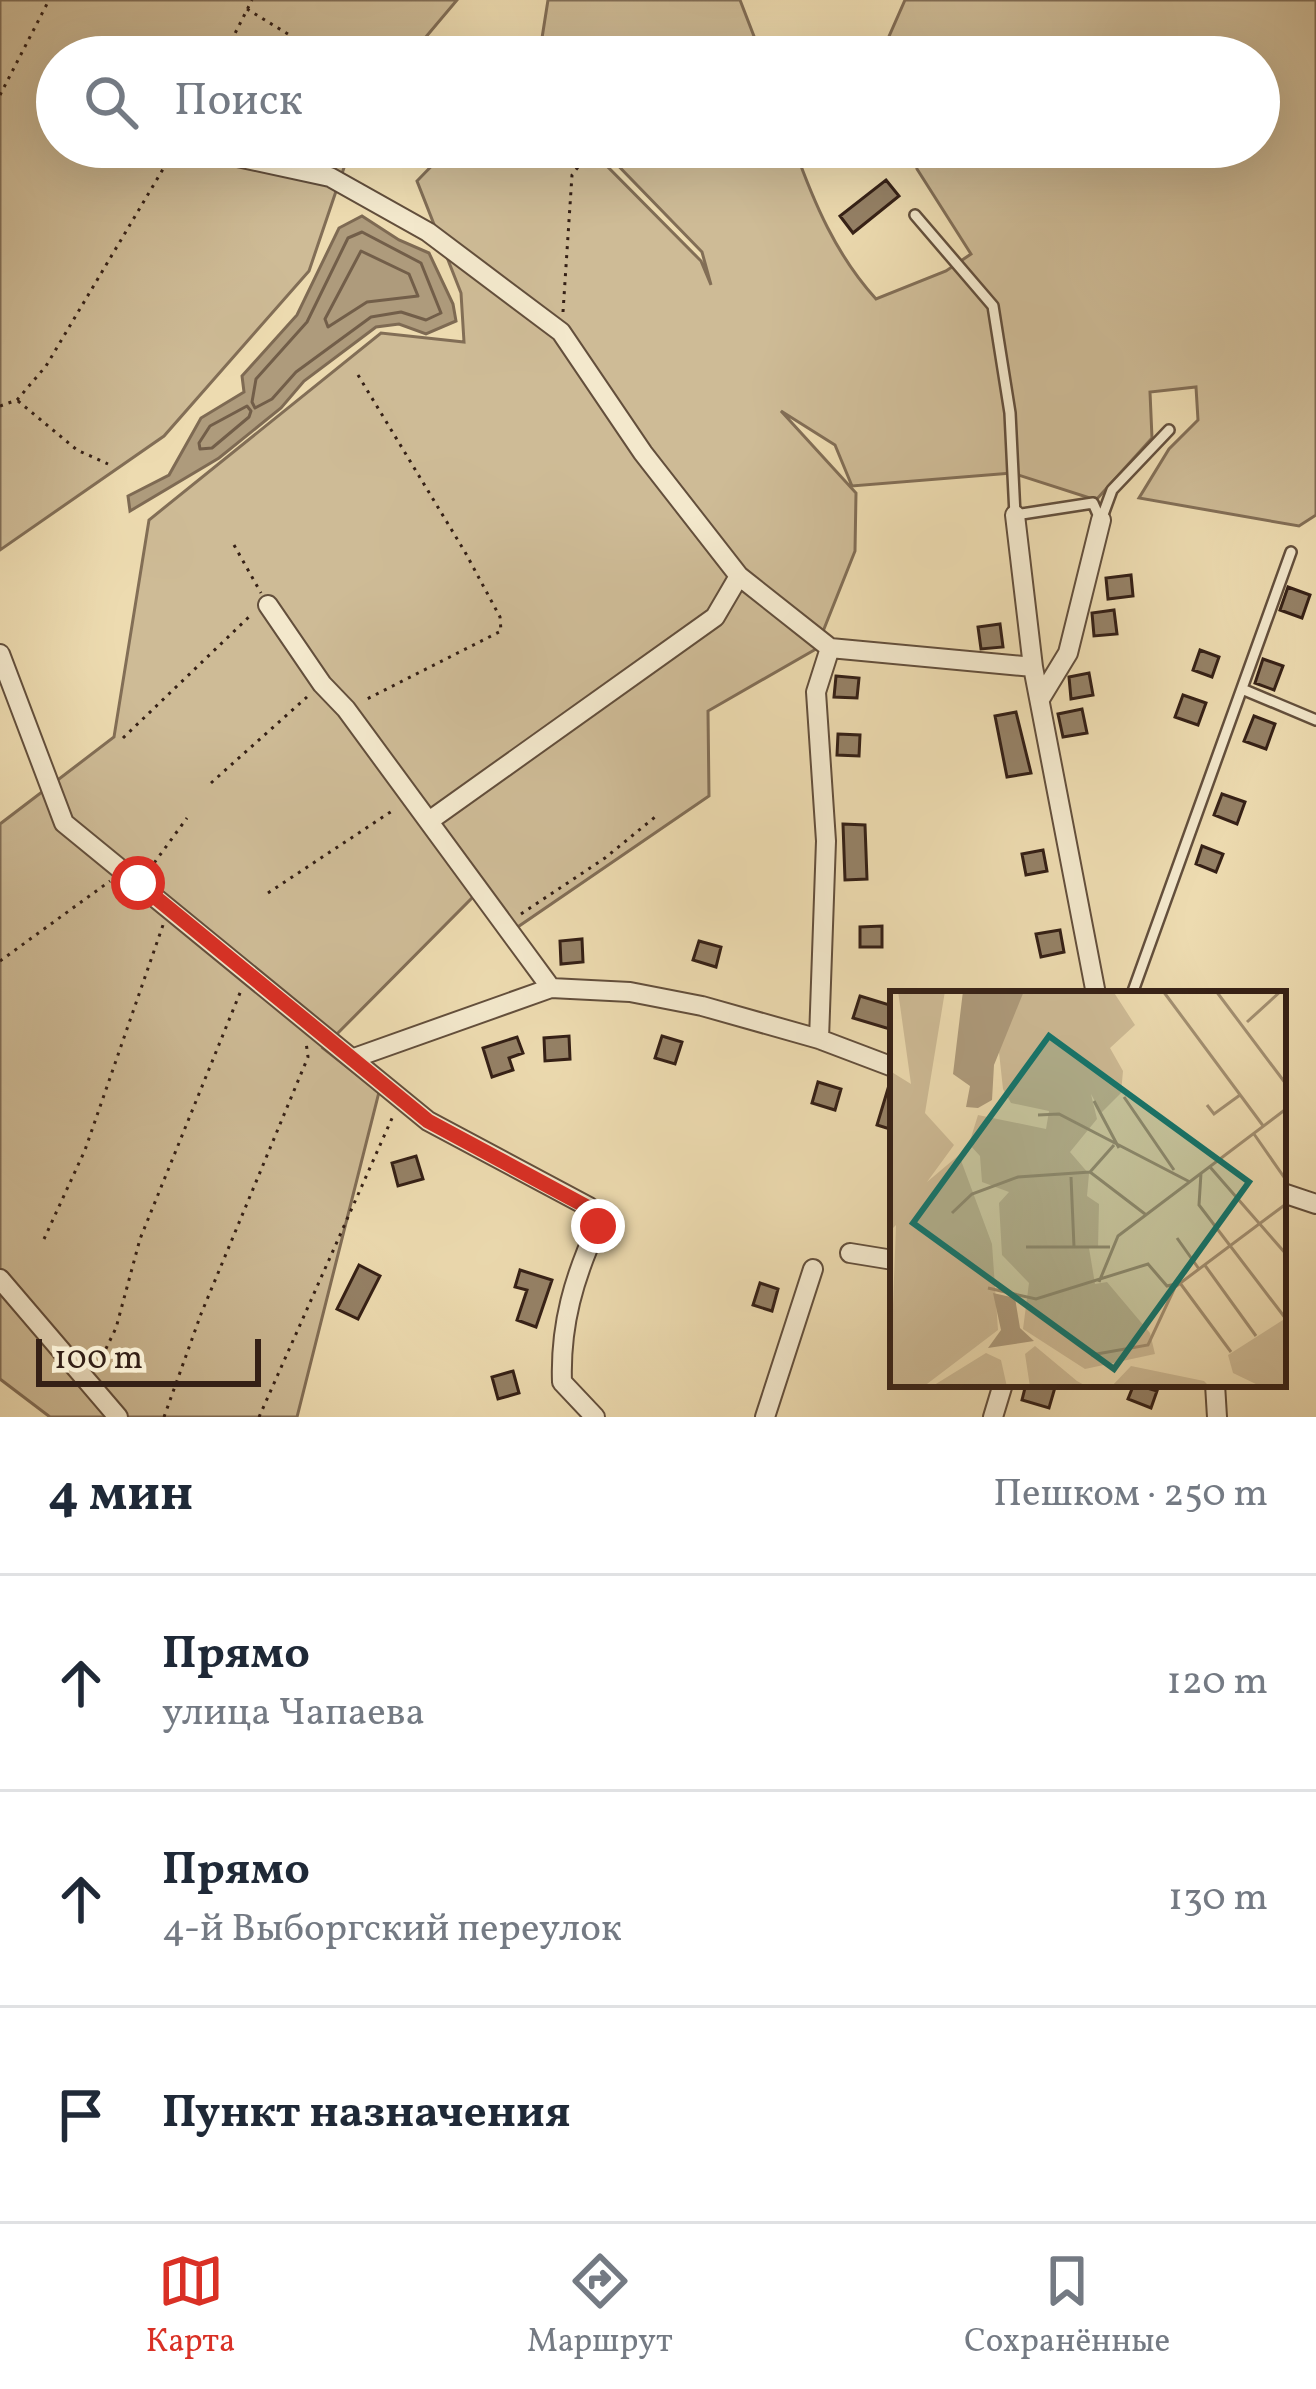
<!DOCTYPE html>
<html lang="ru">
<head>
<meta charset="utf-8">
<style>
  :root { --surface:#fff; --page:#f6f6f7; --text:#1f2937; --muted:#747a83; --line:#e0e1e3; --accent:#d93025 }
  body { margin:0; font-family:Vollkorn,serif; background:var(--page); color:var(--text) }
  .scale { position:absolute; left:36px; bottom:30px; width:225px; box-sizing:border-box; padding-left:12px; border:6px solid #352016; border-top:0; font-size:33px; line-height:42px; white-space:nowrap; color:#352016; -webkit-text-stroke:9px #f3e8cc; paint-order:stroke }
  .stop { position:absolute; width:36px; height:36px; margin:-27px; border:9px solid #d93025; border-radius:50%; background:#fff }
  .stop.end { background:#d93025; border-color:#fff; box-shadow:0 3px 12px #0008 }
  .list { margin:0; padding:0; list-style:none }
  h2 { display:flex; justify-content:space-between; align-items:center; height:156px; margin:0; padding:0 48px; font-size:51px }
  h2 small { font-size:39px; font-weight:400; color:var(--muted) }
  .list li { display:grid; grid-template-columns:78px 1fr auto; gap:36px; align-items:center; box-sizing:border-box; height:216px; padding:0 48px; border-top:3px solid var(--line) }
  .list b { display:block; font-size:45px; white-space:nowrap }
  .list p { margin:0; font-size:39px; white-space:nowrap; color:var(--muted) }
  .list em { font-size:39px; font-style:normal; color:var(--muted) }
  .icon { flex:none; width:66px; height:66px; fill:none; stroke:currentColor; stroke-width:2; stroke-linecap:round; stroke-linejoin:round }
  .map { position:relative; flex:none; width:1316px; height:1417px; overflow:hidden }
  .search { position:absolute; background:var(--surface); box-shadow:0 12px 48px #0002; left:36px; right:36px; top:36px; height:132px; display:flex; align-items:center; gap:30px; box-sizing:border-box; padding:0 42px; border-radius:66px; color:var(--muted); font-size:45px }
  .sheet { height:804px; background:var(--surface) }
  nav { display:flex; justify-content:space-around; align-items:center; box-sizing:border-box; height:168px; border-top:3px solid var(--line); background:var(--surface); font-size:33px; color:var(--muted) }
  nav a { display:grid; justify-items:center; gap:6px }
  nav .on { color:var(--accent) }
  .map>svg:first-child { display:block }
  .green { fill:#cebb96; stroke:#826e56; stroke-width:3 }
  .water { fill:#ae9b7c; stroke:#7e6a53; stroke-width:3 }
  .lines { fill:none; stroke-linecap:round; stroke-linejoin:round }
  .shore { stroke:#725e49; stroke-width:3 }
  .building { fill:#958166; stroke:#352016; stroke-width:3 }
  .lane-casing { stroke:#634f3c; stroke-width:14 }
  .street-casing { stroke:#634f3c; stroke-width:22 }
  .path { stroke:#352016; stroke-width:3; stroke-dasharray:3 6; stroke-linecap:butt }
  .lane { stroke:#f3e8cc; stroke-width:9 }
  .street { stroke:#f3e8cc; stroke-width:18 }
  .route { stroke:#d93025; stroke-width:15 }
  .inset-road { fill:none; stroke:#a39072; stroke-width:3 }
  .view { fill:#0f766e; fill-opacity:0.15; stroke:#0f766e; stroke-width:6 }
  .inset-edge { fill:none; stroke:#352016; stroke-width:6 }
</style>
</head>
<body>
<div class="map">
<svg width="1316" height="1417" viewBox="0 0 1316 1417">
  <rect width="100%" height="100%" fill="#eddbb0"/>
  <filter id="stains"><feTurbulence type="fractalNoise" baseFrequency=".00167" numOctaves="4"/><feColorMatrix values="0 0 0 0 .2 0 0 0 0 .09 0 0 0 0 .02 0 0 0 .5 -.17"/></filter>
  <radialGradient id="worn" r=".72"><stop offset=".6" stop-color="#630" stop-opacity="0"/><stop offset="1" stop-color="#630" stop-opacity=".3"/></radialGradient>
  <path class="green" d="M0,0H457L409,57H57V147H351L309,271L164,436L0,550Z
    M548,0H740L762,57H539Z
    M905,0H1316V515L1299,526L1139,498L1169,449L1198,420L1196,387L1150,392L1152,438L1096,500L1012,473L852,486L835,445L781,411L856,493L855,551L816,649L708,711L709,796L503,937L476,894L323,1048L379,1092L297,1417H50L0,1379V824L114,737L149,520L381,333L464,342L461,293L417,181L450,147H588L701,261L711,285L702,252L600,147H794C814,203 836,255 876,299L946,271L971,254L917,169L913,147H1259V57H886L883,50Z"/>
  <path class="water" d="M362,216L399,240L429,253L453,304L456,321L426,334L399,324L376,327L304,381L281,408L219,458L130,511L128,496L169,475L201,418L244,392L242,376L297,315L339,228Z"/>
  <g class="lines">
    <path class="shore" d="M362,232L421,263L441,313L426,320L401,312L371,317L296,372L272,399L255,408L252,402L256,379L307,322L348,238Z
      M361,251L409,274L418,296L367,302L328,327L325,319Z
      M247,406L251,411L249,417L212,448L200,449L199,443L210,426Z"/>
  </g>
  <path class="building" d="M886,180L899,196L853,233L840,216Z
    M1131,575L1133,596L1108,599L1106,578Z
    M1288,587L1310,595L1302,618L1280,610Z
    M1114,610L1117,634L1094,636L1092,613Z
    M1000,624L1003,647L981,649L978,627Z
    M1200,650L1219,657L1212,677L1193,670Z
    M1263,659L1283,666L1274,690L1255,683Z
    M1089,673L1093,695L1071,699L1069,677Z
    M836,676L859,678L857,698L834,697Z
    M1183,695L1206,703L1198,725L1175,717Z
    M1082,709L1087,733L1063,737L1058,714Z
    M1016,712L1031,773L1007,777L995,716Z
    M1254,716L1275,724L1266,749L1244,741Z
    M838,734L860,735L859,756L837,755Z
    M1222,794L1245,802L1237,824L1214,815Z
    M843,824L865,825L867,879L845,880Z
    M1202,846L1223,854L1216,872L1196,864Z
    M1043,850L1047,871L1026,875L1022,854Z
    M882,926V947H860V927Z
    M1060,930L1064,952L1041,957L1036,934Z
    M582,939L583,962L561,964L560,941Z
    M699,941L721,947L716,967L693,960Z
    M860,996L893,1006V1030L853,1018Z
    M569,1036L570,1059L545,1061L544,1038Z
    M662,1036L682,1042L675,1064L655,1058Z
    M517,1037L523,1053L509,1058L513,1070L492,1077L483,1048Z
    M818,1082L841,1089L835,1110L812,1103Z
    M890,1082L893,1083V1130L877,1125Z
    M416,1156L423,1179L398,1186L392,1163Z
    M359,1265L380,1276L358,1319L337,1309Z
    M520,1270L552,1280L536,1327L517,1320L527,1290L515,1287Z
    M760,1283L778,1289L772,1311L753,1305Z
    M513,1371L519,1393L498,1399L492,1377Z
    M1026,1384H1056L1049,1408L1022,1400Z
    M1134,1384L1157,1391L1151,1408L1128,1399Z"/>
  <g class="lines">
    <defs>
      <path id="lane" d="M915,215L993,306L1010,413L1015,515L1093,503L1100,519
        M1101,520L1112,490L1169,430
        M1242,689L1316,720
        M1132,994L1291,552"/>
      <path id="street" d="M191,147L330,177L428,232L561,332L643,453L739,576L830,648L1033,667
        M1015,515L1033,667L1096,994
        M268,605L322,684L346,709L551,988
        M0,654L64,823L428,1121L589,1207L598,1225C574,1277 560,1325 562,1382L595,1417
        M1040,699L1068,653L1101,520
        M429,821L715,617L739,576
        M819,1039L826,841L816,692L830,648
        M354,1058L551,988L630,992L702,1006L819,1039L893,1067
        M1283,1193L1316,1204
        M850,1253L893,1260
        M0,1279L118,1417
        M1215,1384L1217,1417
        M765,1417L813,1269
        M993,1417L1003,1384"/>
    </defs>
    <use href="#lane" class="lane-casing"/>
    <use href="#street" class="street-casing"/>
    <path class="path" d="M247,9L309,47
      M232,43L254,57
      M223,57L252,0
      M413,57L428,40
      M0,95L49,0
      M331,162L337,147
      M563,312L572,175L593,147
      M358,375L465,552L500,617L501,631L363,701
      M18,401L77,450L108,464
      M0,406L17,400L46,366L175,149
      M234,545L261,593
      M123,738L251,615
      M211,783L307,697
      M149,870L187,818
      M268,893L395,809
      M521,914L605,858L655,817
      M0,961L110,881
      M44,1239L85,1150L163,925
      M98,1365L116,1328L140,1239L242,988
      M164,1417L201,1314L308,1057L306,1042
      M259,1417L393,1116"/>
    <use href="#lane" class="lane"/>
    <use href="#street" class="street"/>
  </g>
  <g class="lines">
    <path class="route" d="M138,883L428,1121L589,1208L598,1226"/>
  </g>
  <g transform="translate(890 991)">
    <rect width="396" height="396" fill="#eddbb0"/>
    <path d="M8,0H55L35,122L64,154L37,191L69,164L102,253L108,339L33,396H0L6,234L0,240V80L21,93ZM128,0H223L245,34L220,57L233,80L231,102L211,122L201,103L207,128L180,161L199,183L197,205L209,213L208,257H199L205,293L217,291L260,342L265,363L195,378L133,338L139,292L112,264L109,212L119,201L92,191L90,165L79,153L88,124L156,138L159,120L121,112L113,98L109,61ZM396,327V396H372L343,382L338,364ZM145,355L187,390L198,396H140L135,363ZM96,362L111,369L117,396H41ZM241,375L314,390L320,396H221Z" fill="#cebb96"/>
    <path d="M73,0H134L104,74L102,109L88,117L76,116L80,95L63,83ZM103,302L125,307L130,337L144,350L98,357L111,339Z" fill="#ae9b7c"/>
    <path class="inset-road" d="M273,0L374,136M326,0L396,93M357,31L391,0M234,106L284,179M204,110L229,157M317,114L324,123L350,104M148,124L169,123L300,191M364,143L396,189M320,176L396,263M200,181L255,223M311,182L309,214L396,328M181,186L184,256M62,222L82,203L128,186L200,181L224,154M287,247L309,278M136,256H220M314,273L366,345M209,291L228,245L396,118M98,297L146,308L258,273L277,295L290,292L341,361M201,364L258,354L285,296L396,213"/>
    <path class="view" d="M159,45L359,191L224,378L23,232Z"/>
    <rect width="396" height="396" class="inset-edge"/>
  </g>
  <rect width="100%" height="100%" filter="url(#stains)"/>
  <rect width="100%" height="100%" fill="url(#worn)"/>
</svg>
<div class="scale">100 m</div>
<div class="stop" style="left:138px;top:883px"></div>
<div class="stop end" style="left:598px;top:1226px"></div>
<div class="search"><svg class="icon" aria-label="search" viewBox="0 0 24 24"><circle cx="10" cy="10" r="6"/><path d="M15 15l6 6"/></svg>Поиск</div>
</div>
<section class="sheet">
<h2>4 мин<small>Пешком · 250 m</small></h2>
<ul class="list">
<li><svg class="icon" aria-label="ahead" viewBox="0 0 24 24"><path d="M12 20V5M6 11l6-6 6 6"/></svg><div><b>Прямо</b><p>улица Чапаева</p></div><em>120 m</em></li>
<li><svg class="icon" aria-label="ahead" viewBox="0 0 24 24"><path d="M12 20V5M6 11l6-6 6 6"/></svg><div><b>Прямо</b><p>4-й Выборгский переулок</p></div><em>130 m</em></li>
<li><svg class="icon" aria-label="arrive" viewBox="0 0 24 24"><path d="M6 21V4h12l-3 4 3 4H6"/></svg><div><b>Пункт назначения</b></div></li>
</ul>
</section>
<nav>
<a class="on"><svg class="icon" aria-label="map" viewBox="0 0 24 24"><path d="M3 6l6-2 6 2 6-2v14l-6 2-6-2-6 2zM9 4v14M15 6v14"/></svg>Карта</a>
<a><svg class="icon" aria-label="directions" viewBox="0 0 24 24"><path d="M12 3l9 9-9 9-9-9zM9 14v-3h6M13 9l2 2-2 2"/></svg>Маршрут</a>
<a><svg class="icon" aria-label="saved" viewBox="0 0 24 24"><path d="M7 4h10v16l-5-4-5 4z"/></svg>Сохранённые</a>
</nav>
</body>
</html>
